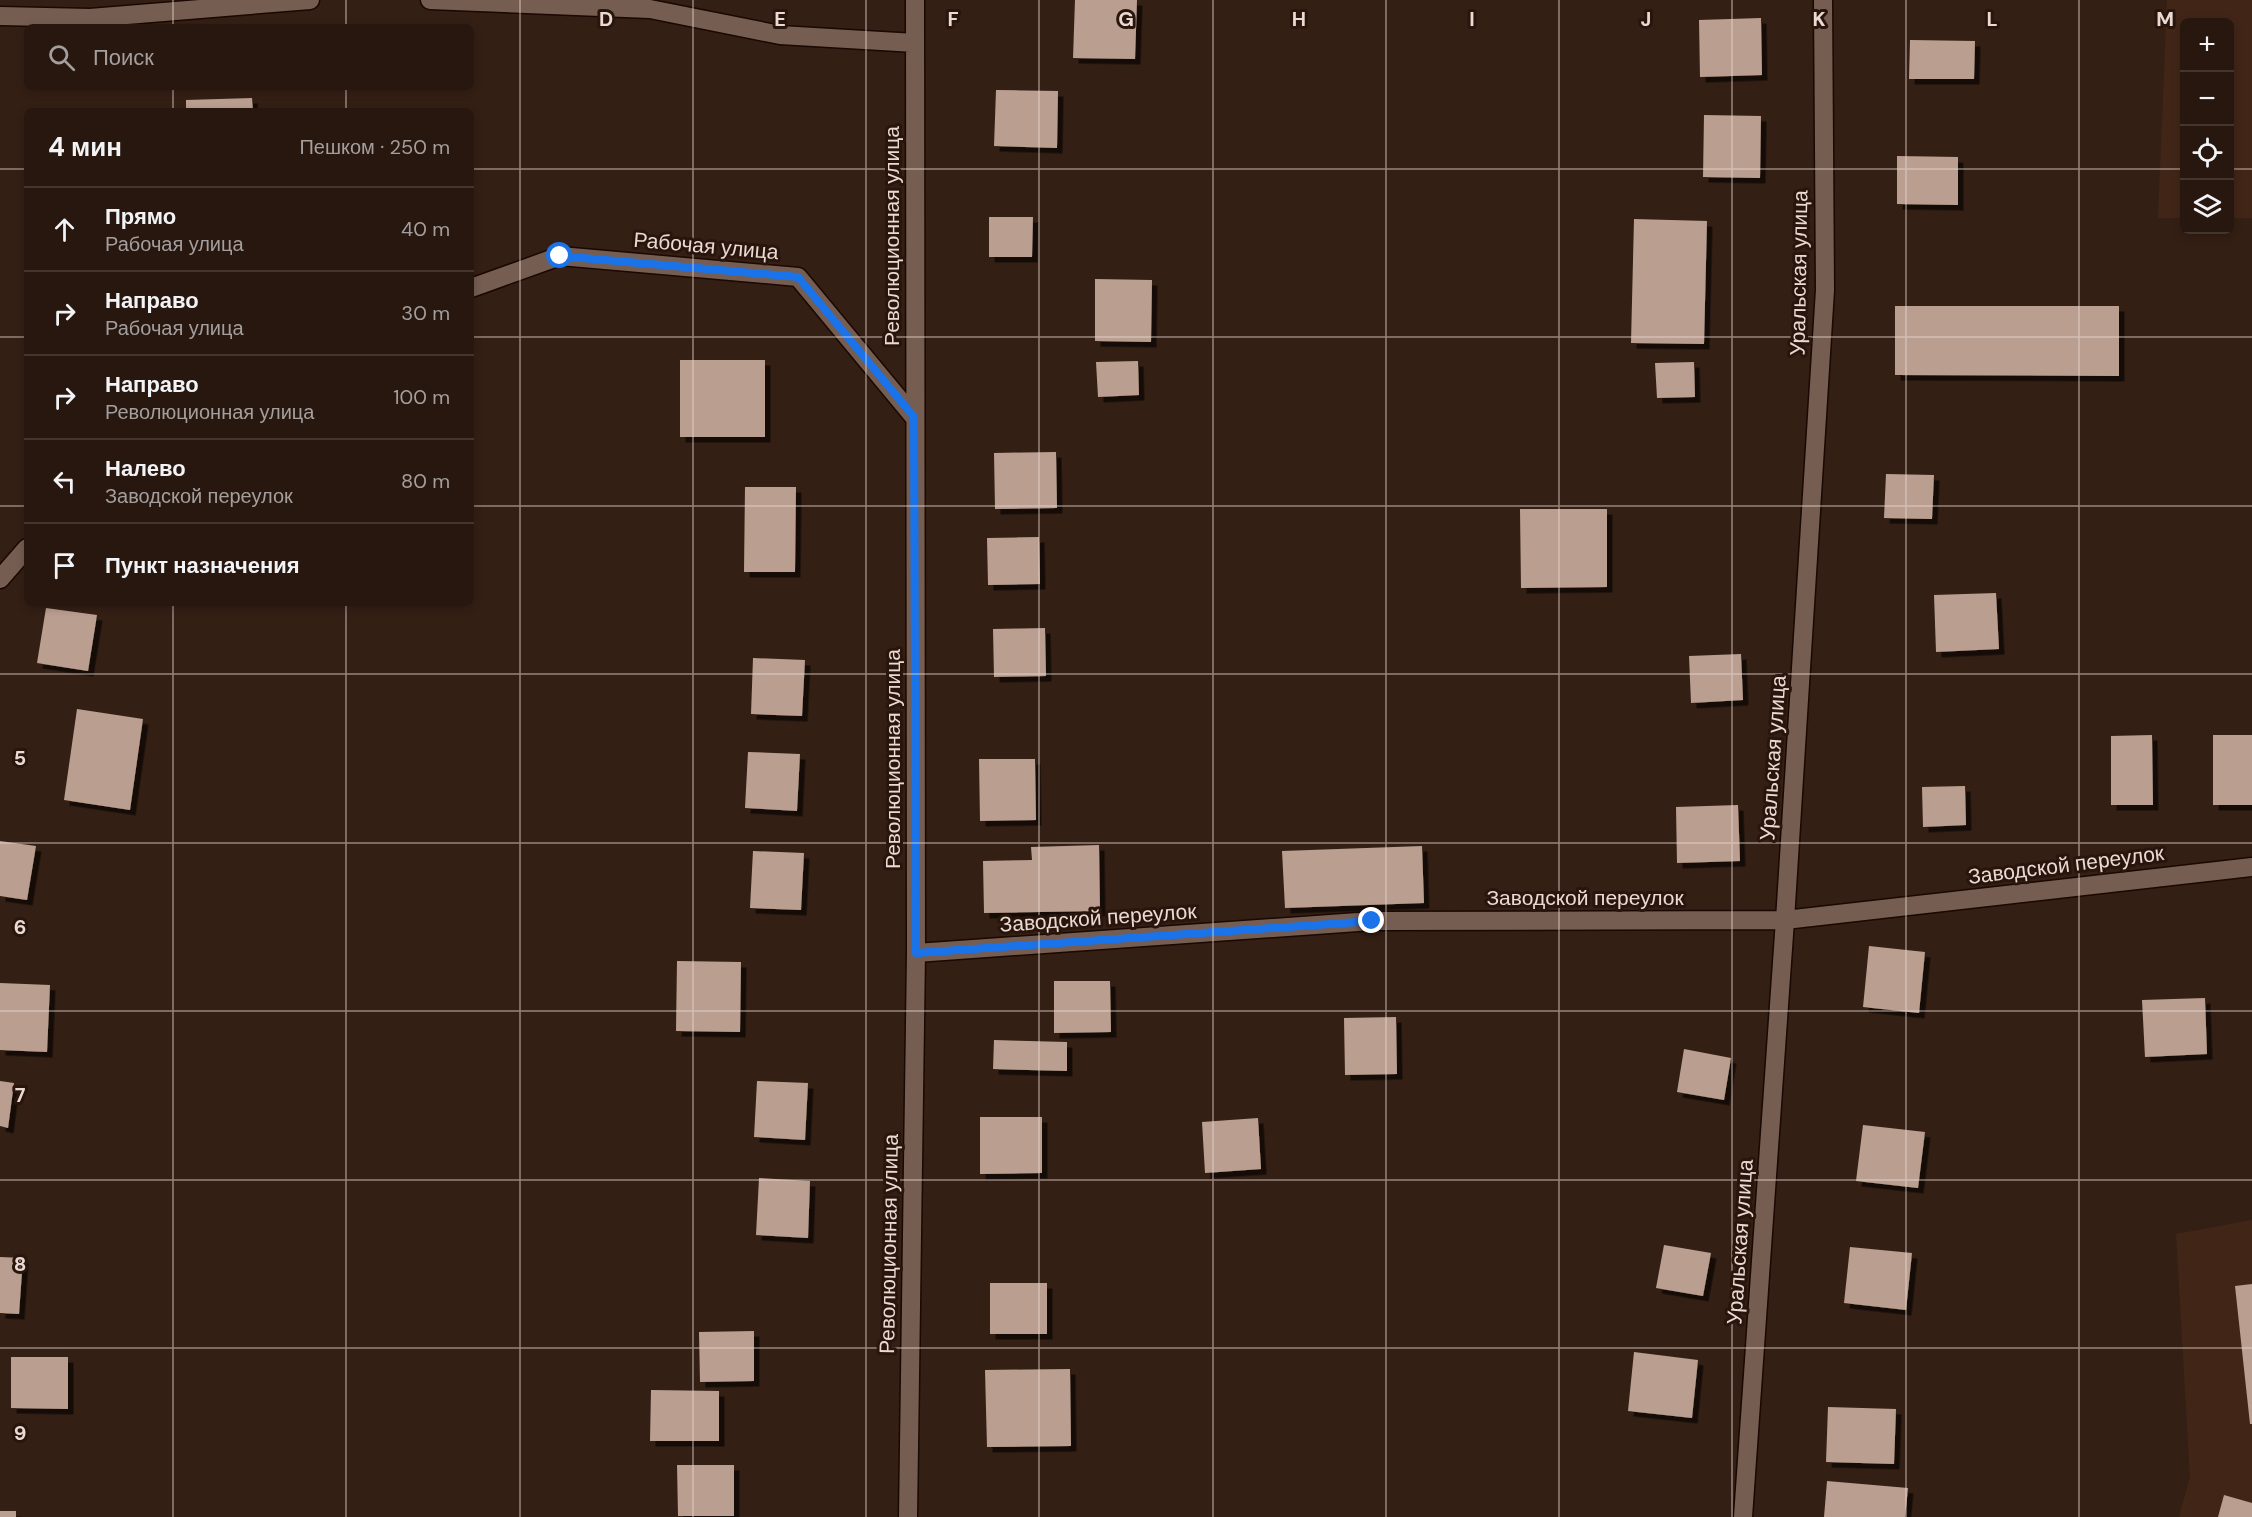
<!DOCTYPE html>
<html lang="ru">
<head>
<meta charset="utf-8">
<style>
  :root { --surface:#27170f; --page:#2f2018; --text:#f1f3f6; --muted:#a49f9e; --line:#43362f }
  body { margin:0; font-family:"DM Sans",sans-serif; background:var(--page); color:var(--text) }
  .controls { position:absolute; right:18px; top:18px; display:grid; overflow:hidden; border-radius:9px; box-shadow:0 3px 9px #0003 }
  .controls button { width:54px; height:54px; display:grid; place-items:center; padding:0; border:0; border-bottom:2px solid var(--line); background:var(--surface); color:var(--text); font:30px sans-serif }
  .stop { position:absolute; width:18px; height:18px; margin:-14px; border:4px solid #1a73e8; border-radius:50%; background:#fff }
  .stop.end { background:#1a73e8; border-color:#fff; box-shadow:0 2px 6px #0008 }
  .list { margin:0; padding:0; list-style:none }
  h2 { display:flex; justify-content:space-between; align-items:center; height:78px; margin:0; padding:0 24px; font-size:26px }
  h2 small { font-size:20px; font-weight:400; color:var(--muted) }
  .list li { display:grid; grid-template-columns:39px 1fr auto; gap:18px; align-items:center; box-sizing:border-box; height:84px; padding:0 24px; border-top:2px solid var(--line) }
  .list b { display:block; font-size:22px; white-space:nowrap }
  .list p { margin:0; font-size:20px; white-space:nowrap; color:var(--muted) }
  .list em { font-size:20px; font-style:normal; color:var(--muted) }
  .icon { flex:none; width:33px; height:33px; fill:none; stroke:currentColor; stroke-width:2; stroke-linecap:round; stroke-linejoin:round }
  .map { position:relative; flex:none; width:2252px; height:1517px; overflow:hidden }
  .search { position:absolute; background:var(--surface); box-shadow:0 3px 9px #0003; left:24px; top:24px; width:450px; height:66px; display:flex; align-items:center; gap:15px; box-sizing:border-box; padding:0 21px; border-radius:9px; color:var(--muted); font-size:22px }
  .panel { position:absolute; background:var(--surface); box-shadow:0 3px 9px #0003; left:24px; top:108px; width:450px; height:498px; border-radius:9px }
  .map>svg:first-child { display:block }
  .built { fill:#412618 }
  .building { fill:#ba9f91; filter:url(#shadow) }
  .lines { fill:none; stroke-linecap:round; stroke-linejoin:round }
  .minor-casing { stroke:#1a0802; stroke-width:21 }
  .minor { stroke:#765d51; stroke-width:18 }
  .route { stroke:#1a73e8; stroke-width:8 }
  .grid { fill:none; stroke:#e9dad3; stroke-width:1.5; stroke-opacity:0.55 }
  .labels { text-anchor:middle; dominant-baseline:central; stroke-width:6; stroke-linejoin:round; paint-order:stroke }
  .street-label { font-size:21px; fill:#e9dad3; stroke:#29150b }
  .grid-label { font-size:20px; text-anchor:middle; font-weight:bold; fill:#e9dad3; stroke:#29150b; stroke-width:6; stroke-linejoin:round; paint-order:stroke }
</style>
</head>
<body>
<div class="map">
<svg width="2252" height="1517" viewBox="0 0 2252 1517">
  <defs>
    <filter id="shadow"><feDropShadow dx="5.5" dy="5.5" stdDeviation="0" flood-color="#0009"/></filter>
  </defs>
  <rect width="100%" height="100%" fill="#341f14"/>
  <path class="built" d="M2167,0H2252V218H2230V22H2184V218H2158Z
    M2252,1220V1517H2179L2190,1477L2176,1234Z"/>
  <path class="building" d="M1075,0H1137L1135,59L1073,58Z
    M1761,18L1762,75L1700,77L1699,20Z
    M1910,40L1975,41L1974,79H1909Z
    M996,90L1058,91L1057,148L994,146Z
    M252,98L253,111H186V100Z
    M1704,115L1761,116L1760,178L1703,177Z
    M1897,156L1958,157V205L1897,204Z
    M989,217H1033L1032,257H989Z
    M1634,219L1707,221L1704,344L1631,343Z
    M1095,279L1152,280L1151,342L1095,341Z
    M1895,306H2119V376L1895,375Z
    M680,360H765V437H680Z
    M1138,361L1139,395L1098,397L1096,362Z
    M1694,362L1695,397L1657,398L1655,363Z
    M1056,452L1057,508L995,509L994,453Z
    M1886,474L1934,475L1932,519L1884,518Z
    M745,487H796L795,572H744Z
    M1520,509H1607V587L1521,588Z
    M1039,537L1040,584L988,585L987,538Z
    M1996,593L1999,649L1936,652L1934,595Z
    M46,608L97,615L88,671L37,663Z
    M1045,628L1046,676L994,677L993,629Z
    M1741,654L1743,700L1691,703L1689,656Z
    M753,658L805,660L802,716L751,714Z
    M77,709L143,719L130,810L64,800Z
    M2152,735L2153,805H2111V736Z
    M2213,735H2252V805H2213Z
    M748,752L800,754L797,811L745,808Z
    M979,759H1035L1036,820L980,821Z
    M1965,786L1966,825L1923,827L1922,787Z
    M1738,805L1740,861L1677,863L1676,807Z
    M0,841L36,846L27,900L0,896Z
    M1099,845L1100,911L984,913L983,861L1032,860L1031,847Z
    M1422,846L1424,903L1285,908L1282,851Z
    M753,851L804,853L801,910L750,908Z
    M1869,946L1925,952L1919,1013L1863,1007Z
    M677,961L741,962L740,1032L676,1031Z
    M1054,981H1110L1111,1032L1054,1033Z
    M0,983L50,985L47,1052L0,1050Z
    M2205,998L2207,1054L2145,1057L2142,1000Z
    M1396,1017L1397,1074L1345,1075L1344,1018Z
    M994,1040L1067,1042V1071L993,1069Z
    M1684,1049L1731,1058L1724,1100L1677,1092Z
    M0,1081L14,1083L8,1128L0,1126Z
    M757,1081L808,1083L805,1140L754,1137Z
    M980,1117H1042V1173L980,1174Z
    M1258,1118L1261,1169L1205,1173L1202,1122Z
    M1863,1125L1925,1132L1918,1188L1856,1181Z
    M759,1178L810,1181L808,1238L756,1235Z
    M1664,1245L1711,1253L1703,1296L1656,1288Z
    M1850,1247L1912,1253L1906,1310L1844,1303Z
    M0,1257L23,1258L19,1314L0,1313Z
    M990,1283H1047V1334H990Z
    M2252,1284V1424H2250L2235,1286Z
    M754,1331V1381L700,1382L699,1332Z
    M1634,1352L1698,1360L1692,1418L1628,1411Z
    M11,1357H68V1409L11,1408Z
    M1070,1369L1071,1446L987,1447L985,1370Z
    M651,1390L719,1391V1441H650Z
    M1828,1407L1896,1409L1894,1464L1826,1462Z
    M677,1465H734V1516H678Z
    M1827,1481L1908,1488L1905,1517H1824Z
    M2224,1495L2252,1503V1517H2218Z
    M0,1511H16V1517H0Z"/>
  <g class="lines">
    <defs>
      <path id="minor" d="M430,0L650,9L780,35L915,43
        M0,16L90,18L310,0
        M471,288L560,256L798,277L914,417
        M0,579L27,548
        M916,953L1372,921L1785,920L2252,867
        M908,1517L916,953L915,0
        M1743,1517L1785,920L1825,290L1823,0"/>
    </defs>
    <use href="#minor" class="minor-casing"/>
    <use href="#minor" class="minor"/>
  </g>
  <g class="lines">
    <path class="route" d="M560,256L798,277L914,417L916,953L1372,921"/>
  </g>
  <path class="grid" d="M173,0V27M346,0V27M520,0V1517M693,0V1517M866,0V1517M1039,0V1517M1213,0V1517M1386,0V1517M1559,0V1517M1732,0V1517M1906,0V1517M2079,0V1517M173,87V111M346,87V111M0,169H27M471,169H2184M2230,169H2252M0,337H27M471,337H2252M0,506H27M471,506H2252M173,603V1517M346,603V1517M0,674H2252M0,843H2252M0,1011H2252M0,1180H2252M0,1348H2252"/>
  <g class="labels">
    <g class="street-label">
      <text transform="translate(892 236) rotate(-90)">Революционная улица</text>
      <text transform="translate(706 246) rotate(5)">Рабочая улица</text>
      <text transform="translate(1799 273) rotate(-89)">Уральская улица</text>
      <text transform="translate(1773 758) rotate(-86)">Уральская улица</text>
      <text transform="translate(893 759) rotate(-90)">Революционная улица</text>
      <text transform="translate(2066 865) rotate(-7)">Заводской переулок</text>
      <text x="1585" y="898">Заводской переулок</text>
      <text transform="translate(1098 918) rotate(-4)">Заводской переулок</text>
      <text transform="translate(1740 1242) rotate(-86)">Уральская улица</text>
      <text transform="translate(889 1244) rotate(-89)">Революционная улица</text>
    </g>
  </g>
  <g class="grid-label">
    <text x="606" y="26">D</text>
    <text x="780" y="26">E</text>
    <text x="953" y="26">F</text>
    <text x="1126" y="26">G</text>
    <text x="1299" y="26">H</text>
    <text x="1472" y="26">I</text>
    <text x="1646" y="26">J</text>
    <text x="1819" y="26">K</text>
    <text x="1992" y="26">L</text>
    <text x="2165" y="26">M</text>
    <text x="20" y="765">5</text>
    <text x="20" y="934">6</text>
    <text x="20" y="1102">7</text>
    <text x="20" y="1271">8</text>
    <text x="20" y="1440">9</text>
  </g>
</svg>
<div class="controls">
<button>+</button>
<button>−</button>
<button><svg class="icon" aria-label="locate" viewBox="0 0 24 24"><circle cx="12" cy="12" r="6"/><path d="M12 2v4M12 18v4M2 12h4M18 12h4"/></svg></button>
<button><svg class="icon" aria-label="layers" viewBox="0 0 24 24"><path d="M12 4l9 5-9 5-9-5zM3 14l9 5 9-5"/></svg></button>
</div>
<div class="stop" style="left:560px;top:256px"></div>
<div class="stop end" style="left:1372px;top:921px"></div>
<div class="search"><svg class="icon" aria-label="search" viewBox="0 0 24 24"><circle cx="10" cy="10" r="6"/><path d="M15 15l6 6"/></svg>Поиск</div>
<section class="panel">
<h2>4 мин<small>Пешком · 250 m</small></h2>
<ul class="list">
<li><svg class="icon" aria-label="ahead" viewBox="0 0 24 24"><path d="M12 20V5M6 11l6-6 6 6"/></svg><div><b>Прямо</b><p>Рабочая улица</p></div><em>40 m</em></li>
<li><svg class="icon" aria-label="right" viewBox="0 0 24 24"><path d="M7 20v-9h11M14 6l5 5-5 5"/></svg><div><b>Направо</b><p>Рабочая улица</p></div><em>30 m</em></li>
<li><svg class="icon" aria-label="right" viewBox="0 0 24 24"><path d="M7 20v-9h11M14 6l5 5-5 5"/></svg><div><b>Направо</b><p>Революционная улица</p></div><em>100 m</em></li>
<li><svg class="icon" aria-label="left" viewBox="0 0 24 24"><path d="M17 20v-9H6M10 6l-5 5 5 5"/></svg><div><b>Налево</b><p>Заводской переулок</p></div><em>80 m</em></li>
<li><svg class="icon" aria-label="arrive" viewBox="0 0 24 24"><path d="M6 21V4h12l-3 4 3 4H6"/></svg><div><b>Пункт назначения</b></div></li>
</ul>
</section>
</div>
</body>
</html>
